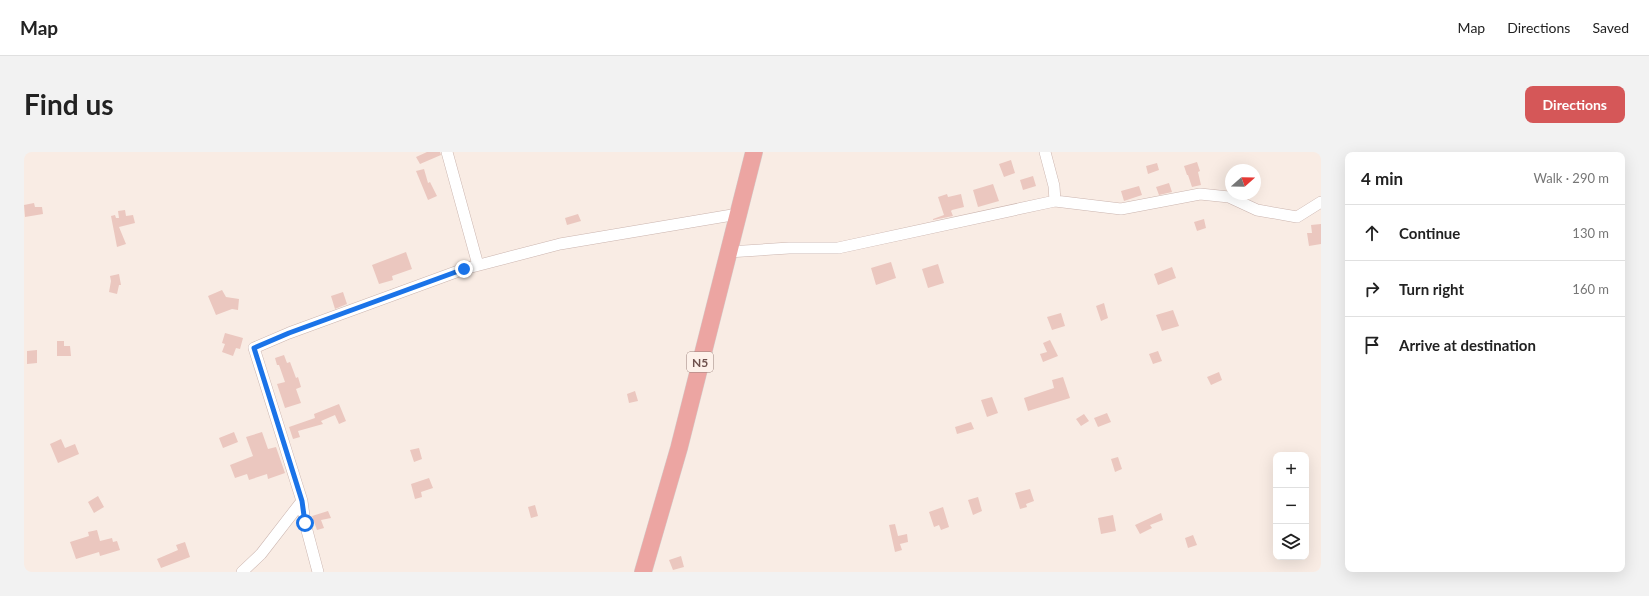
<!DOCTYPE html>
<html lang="en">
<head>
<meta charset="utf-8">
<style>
  :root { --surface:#fff; --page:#f2f2f2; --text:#222; --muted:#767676; --line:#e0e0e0; --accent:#d55758 }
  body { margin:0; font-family:Lato,sans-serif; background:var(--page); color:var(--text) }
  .controls { position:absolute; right:12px; bottom:12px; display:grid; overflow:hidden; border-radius:8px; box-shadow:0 4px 16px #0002 }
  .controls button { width:36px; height:36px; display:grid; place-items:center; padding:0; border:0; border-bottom:1px solid var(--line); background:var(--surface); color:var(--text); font:20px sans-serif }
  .compass { position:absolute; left:1201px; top:12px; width:36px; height:36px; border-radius:50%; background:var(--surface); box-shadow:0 4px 16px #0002; rotate:70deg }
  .stop { position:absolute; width:12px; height:12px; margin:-9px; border:3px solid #1a73e8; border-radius:50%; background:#fff }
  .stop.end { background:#1a73e8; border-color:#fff; box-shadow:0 1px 4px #0008 }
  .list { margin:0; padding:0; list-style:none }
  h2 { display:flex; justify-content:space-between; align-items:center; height:52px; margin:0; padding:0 16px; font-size:17px }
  h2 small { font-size:13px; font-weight:400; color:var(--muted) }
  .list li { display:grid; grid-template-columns:26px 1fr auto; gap:12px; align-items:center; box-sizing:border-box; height:56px; padding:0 16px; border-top:1px solid var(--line) }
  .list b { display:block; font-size:15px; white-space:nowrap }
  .list em { font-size:13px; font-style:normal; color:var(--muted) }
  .icon { flex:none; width:22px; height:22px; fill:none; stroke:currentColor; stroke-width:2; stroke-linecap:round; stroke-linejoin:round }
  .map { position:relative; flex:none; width:1297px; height:420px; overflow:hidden; border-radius:8px }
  header { display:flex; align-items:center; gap:24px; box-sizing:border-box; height:56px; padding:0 20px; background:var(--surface); border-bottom:1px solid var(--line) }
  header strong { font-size:19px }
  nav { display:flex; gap:22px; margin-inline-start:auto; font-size:14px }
  .intro { display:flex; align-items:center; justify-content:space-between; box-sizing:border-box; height:96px; padding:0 24px }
  h1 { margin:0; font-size:28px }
  .button { padding:10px 18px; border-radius:8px; background:var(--accent); color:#fff; font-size:14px; font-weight:700 }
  main { display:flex; gap:24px; padding:0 24px }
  aside { flex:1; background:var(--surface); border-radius:8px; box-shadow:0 4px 16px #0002 }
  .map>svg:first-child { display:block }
  .building { fill:#ebc7bf }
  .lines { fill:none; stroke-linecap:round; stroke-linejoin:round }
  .minor-casing { stroke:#cbb5af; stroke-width:12 }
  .highway-casing { stroke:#d4cbca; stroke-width:18 }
  .minor { stroke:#fff; stroke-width:11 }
  .highway { stroke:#eca5a2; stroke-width:17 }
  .route { stroke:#1a73e8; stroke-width:5 }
  .labels { text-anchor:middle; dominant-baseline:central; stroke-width:3; stroke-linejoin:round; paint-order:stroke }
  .shield { fill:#fdf1ea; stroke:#9a817c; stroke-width:1 }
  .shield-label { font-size:12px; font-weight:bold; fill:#6f514d }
</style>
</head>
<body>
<header>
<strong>Map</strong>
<nav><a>Map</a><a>Directions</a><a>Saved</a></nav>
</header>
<div class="intro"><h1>Find us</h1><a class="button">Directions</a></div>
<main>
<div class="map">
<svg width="1297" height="420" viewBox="0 0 1297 420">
  <rect width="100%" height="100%" fill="#f9ece4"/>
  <path class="building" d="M403,0H416L417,3L396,12L392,5Z
    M987,8L991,21L980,25L975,12Z
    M1173,10L1176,19L1174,20L1177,33L1168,35L1164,23H1163L1160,14Z
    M1133,11L1135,18L1124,22L1122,14Z
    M400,17L404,31L406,30L413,44L404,48L392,19Z
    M1009,24L1012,34L999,38L996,28Z
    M1145,31L1148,40L1135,43L1132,35Z
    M969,32L975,49L954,55L949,38Z
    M1115,34L1118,43L1100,49L1097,39Z
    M923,42L924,45L937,42L940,55L928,58L927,59L929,64L909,68V67L920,63L914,45Z
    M10,51L11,55H18L19,62L1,65L0,53Z
    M101,58L102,64L109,63L111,71L95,75L102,92L93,95L87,64L91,63L92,66H95L94,59Z
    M554,62L557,69L543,73L541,66Z
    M1180,67L1182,76L1173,79L1170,70Z
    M1297,72V92L1285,94L1283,81H1288L1287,73Z
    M382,100L388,117L368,124L369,128L355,132L348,113Z
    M867,110L872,126L852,133L847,116Z
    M914,112L920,131L904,136L898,117Z
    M1148,115L1152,126L1134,133L1130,122Z
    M95,122L97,133H95L93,142L85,140L87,129L86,124Z
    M198,138L202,145L215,147L214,158L208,157L192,163L184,144Z
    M319,140L323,152L311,157L307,144Z
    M1080,151L1084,166L1077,169L1072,154Z
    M1149,158L1155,174L1138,179L1132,163Z
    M1037,161L1041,174L1028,178L1023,165Z
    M201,181L219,186L216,197L212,196L209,204L198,200L201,192L198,191Z
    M1026,188L1034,204L1019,210L1016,202L1023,200L1019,191Z
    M33,189H40V194H46L47,204H33Z
    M13,198V211L3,212V199Z
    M1134,199L1138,209L1129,212L1125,202Z
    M260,203L263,211L266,210L272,226L274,225L277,235L272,237L277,251L261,256L253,232L261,230L255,213H253L251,206Z
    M1195,220L1198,228L1187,233L1183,225Z
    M1039,225L1046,246L1004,259L1000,246L1030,236L1028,228Z
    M611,239L614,249L605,251L603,242Z
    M968,245L974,261L963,265L957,248Z
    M315,252L322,269L315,272L311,263L297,269L299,272L274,279L276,285L269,287L265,275L291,266L290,262Z
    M1083,261L1087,270L1074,275L1070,266Z
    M1060,262L1065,269L1057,274L1052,267Z
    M947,270L950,277L933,282L931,275Z
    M210,280L214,290L199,296L195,286Z
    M238,280L244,297L252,295L261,321L244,327L243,322L225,328L223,322L211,326L206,313L229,304L222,285Z
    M37,287L41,296L51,292L55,302L34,311L26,292Z
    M395,296L398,307L390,310L386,298Z
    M1094,305L1098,317L1091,320L1087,307Z
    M405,326L409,336L397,340L398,345L391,347L387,332Z
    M1006,337L1010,349L1002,352L1003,355L996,357L991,341Z
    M74,344L80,355L70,361L64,350Z
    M954,345L958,359L949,363L944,348Z
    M511,353L514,364L507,366L504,355Z
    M919,355L925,375L917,378L915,373L910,375L905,360Z
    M304,359L307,366L297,368L300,376L293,378L288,364Z
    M1137,361L1139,368L1126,373L1128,376L1116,382L1111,373Z
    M1089,363L1092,379L1077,382L1074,366Z
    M871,372L874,384L883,382L884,390L876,392L878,398L871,400L865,373Z
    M73,378L76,389L88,386L89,390L93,389L96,398L76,404L75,400L52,407L46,390L65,384L64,380Z
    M1169,383L1173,393L1164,396L1161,386Z
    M161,390L166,405L137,416L133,407L154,398L152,393Z
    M657,404L660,415L649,418L645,408Z"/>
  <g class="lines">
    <defs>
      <path id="minor" d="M423,0L454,113
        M1021,0L1030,34L1031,49
        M704,100L765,96H814L1031,49L1097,57L1176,42L1205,45L1233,58L1273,65L1297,50
        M278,349L281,371L294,420
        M218,420L237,402L278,349L230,196L265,181L440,117L536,92L714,62"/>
      <path id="highway" d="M619,420L655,296L730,0"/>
    </defs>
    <use href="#minor" class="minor-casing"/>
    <use href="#highway" class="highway-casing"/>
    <use href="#minor" class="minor"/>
    <use href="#highway" class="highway"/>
  </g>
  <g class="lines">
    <path class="route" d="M281,371L278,349L230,196L265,181L440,117"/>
  </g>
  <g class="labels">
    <rect class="shield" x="663" y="200" width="26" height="20" rx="3"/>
    <g class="shield-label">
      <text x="676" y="210">N5</text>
    </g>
  </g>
</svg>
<div class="controls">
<button>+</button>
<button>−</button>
<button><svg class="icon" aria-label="layers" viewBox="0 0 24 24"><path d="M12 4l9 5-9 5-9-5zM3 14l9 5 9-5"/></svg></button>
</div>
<svg class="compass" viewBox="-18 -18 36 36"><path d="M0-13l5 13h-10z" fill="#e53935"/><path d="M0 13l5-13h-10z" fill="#767676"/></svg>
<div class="stop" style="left:281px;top:371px"></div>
<div class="stop end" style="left:440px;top:117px"></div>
</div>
<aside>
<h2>4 min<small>Walk · 290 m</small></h2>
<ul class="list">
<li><svg class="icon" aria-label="ahead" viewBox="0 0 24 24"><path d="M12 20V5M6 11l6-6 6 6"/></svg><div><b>Continue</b></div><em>130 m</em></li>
<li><svg class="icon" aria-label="right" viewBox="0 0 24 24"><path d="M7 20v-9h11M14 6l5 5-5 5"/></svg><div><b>Turn right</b></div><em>160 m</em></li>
<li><svg class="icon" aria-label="arrive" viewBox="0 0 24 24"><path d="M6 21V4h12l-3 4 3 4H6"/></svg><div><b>Arrive at destination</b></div></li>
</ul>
</aside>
</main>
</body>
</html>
